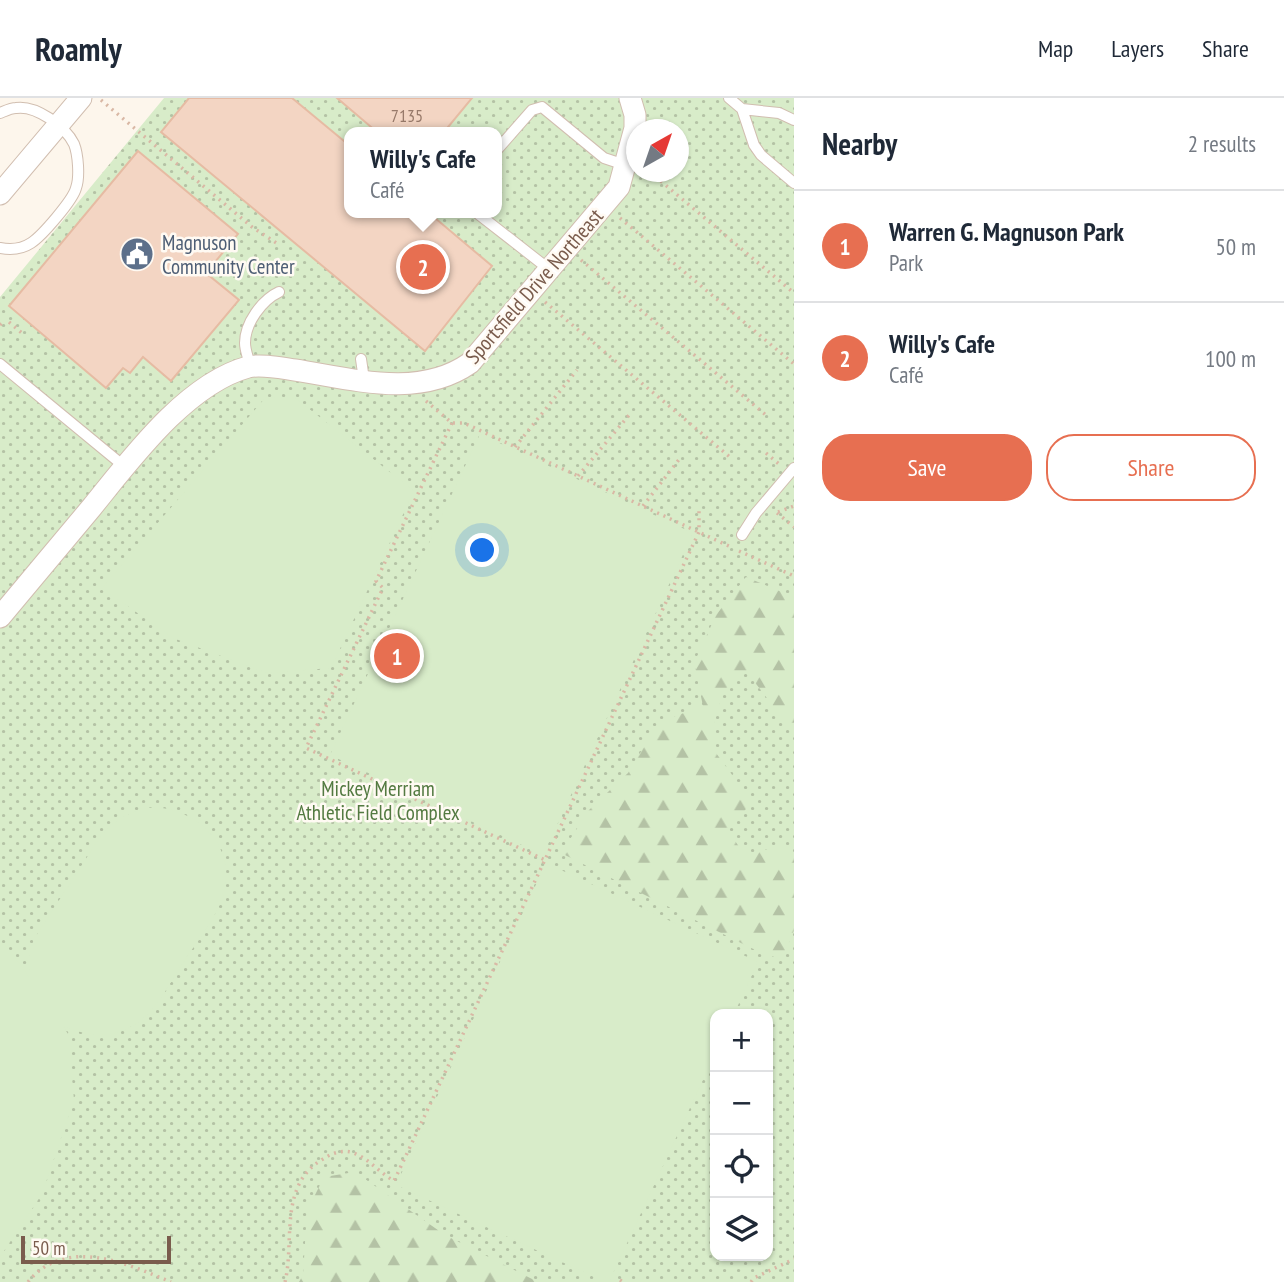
<!DOCTYPE html>
<html lang="en">
<head>
<meta charset="utf-8">
<style>
  :root { --surface:#fff; --page:#f2f2f3; --text:#1f2937; --muted:#747a83; --line:#e0e1e3; --accent:#e76f51 }
  body { margin:0; font-family:"PT Sans Narrow",sans-serif; background:var(--page); color:var(--text) }
  .controls { position:absolute; right:21px; bottom:21px; display:grid; overflow:hidden; border-radius:14px; box-shadow:0 2px 5px #0004 }
  .controls button { width:63px; height:63px; display:grid; place-items:center; padding:0; border:0; border-bottom:2px solid var(--line); background:var(--surface); color:var(--text); font:35px sans-serif }
  .compass { position:absolute; left:626px; top:21px; width:63px; height:63px; border-radius:50%; background:var(--surface); box-shadow:0 2px 5px #0004; rotate:40deg }
  .scale { position:absolute; left:21px; bottom:18px; width:150px; box-sizing:border-box; padding-left:7px; border:4px solid #7a5c4d; border-top:0; font-size:19px; line-height:24px; white-space:nowrap; color:#7a5c4d; -webkit-text-stroke:5px #fffaf3; paint-order:stroke }
  .you { position:absolute; left:483px; top:453px; width:24px; height:24px; margin:-18px; border:5px solid #fff; border-radius:50%; background:#1a73e8; box-shadow:0 0 0 10px #1a73e833 }
  .badge { display:grid; place-items:center; width:46px; height:46px; border-radius:50%; background:var(--accent); color:#fff; font-size:23px; font-weight:700 }
  .pin { position:absolute; translate:-50% -50%; border:4px solid #fff; box-shadow:0 2px 7px #0006 }
  .popup { position:absolute; left:344px; top:29px; width:158px; height:91px; box-sizing:border-box; display:grid; place-content:center; border-radius:14px; background:var(--surface); filter:drop-shadow(0 2px 5px #0005); font-size:23px; white-space:nowrap; color:var(--muted) }
  .popup b { font-size:26px; color:var(--text) }
  .popup::after { content:''; position:absolute; left:50%; top:100%; margin-left:-14px; border:14px solid transparent; border-top-color:var(--surface) }
  .list { margin:0; padding:0; list-style:none }
  h2 { display:flex; justify-content:space-between; align-items:center; height:91px; margin:0; padding:0 28px; font-size:30px }
  h2 small { font-size:23px; font-weight:400; color:var(--muted) }
  .list li { display:grid; grid-template-columns:46px 1fr auto; gap:21px; align-items:center; box-sizing:border-box; height:112px; padding:0 28px; border-top:2px solid var(--line) }
  .list b { display:block; font-size:26px; white-space:nowrap }
  .list p { margin:0; font-size:23px; white-space:nowrap; color:var(--muted) }
  .list em { font-size:23px; font-style:normal; color:var(--muted) }
  .actions { display:flex; gap:14px; padding:21px 28px }
  .actions a { flex:1; padding:16px 0; border:2px solid var(--accent); border-radius:28px; text-align:center; font-size:24px; color:var(--accent) }
  .actions .main { background:var(--accent); color:#fff }
  .icon { flex:none; width:38px; height:38px; fill:none; stroke:currentColor; stroke-width:2; stroke-linecap:round; stroke-linejoin:round }
  .map { position:relative; flex:none; width:794px; height:1184px; overflow:hidden }
  header { display:flex; align-items:center; gap:42px; box-sizing:border-box; height:98px; padding:0 35px; background:var(--surface); border-bottom:2px solid var(--line) }
  header strong { font-size:33px }
  nav { display:flex; gap:38px; margin-inline-start:auto; font-size:24px }
  main { display:flex }
  aside { flex:1; background:var(--surface) }
  .map>svg:first-child { display:block }
  .grass { fill:url(#grass-dots); fill-rule:evenodd }
  .forest { fill:url(#forest-firs) }
  .garden { fill:#d8ecc9 }
  .building { fill:#f3d5c3; stroke:#e6bba3; stroke-width:2 }
  .lines { fill:none; stroke-linecap:round; stroke-linejoin:round }
  .lane-casing { stroke:#d1beb0; stroke-width:12 }
  .street-casing { stroke:#d1beb0; stroke-width:23 }
  .path { stroke:#d9b8a5; stroke-width:3.5; stroke-dasharray:2 5; stroke-linecap:butt }
  .lane { stroke:#fff; stroke-width:10 }
  .street { stroke:#fff; stroke-width:21 }
  .labels { text-anchor:middle; dominant-baseline:central; stroke-width:5; stroke-linejoin:round; paint-order:stroke }
  .number-label { font-size:18px; fill:#987a6a }
  .service-label { font-size:21px; fill:#4e5e75; stroke:#fffaf3; text-anchor:start }
  .street-label { font-size:21px; fill:#7a5c4d; stroke:#fffaf3 }
  .park-label { font-size:21px; fill:#537a41; stroke:#fffaf3 }
</style>
</head>
<body>
<header>
<strong>Roamly</strong>
<nav><a>Map</a><a>Layers</a><a>Share</a></nav>
</header>
<main>
<div class="map">
<svg width="794" height="1184" viewBox="0 0 794 1184">
  <defs>
    <pattern id="grass-dots" width="8" height="8" patternUnits="userSpaceOnUse" patternTransform="scale(1.75)"><rect width="8" height="8" fill="#d8ecc9"/><path d="M2 2h.1M6 6h.1" fill="none" stroke="#b4c2a5" stroke-width="1.8" stroke-linecap="round"/></pattern>
    <pattern id="forest-firs" width="22" height="20" patternUnits="userSpaceOnUse" patternTransform="scale(1.75)"><rect width="22" height="20" fill="#d8ecc9"/><path d="M5 1l3.5 6h-7zM16 11l3.5 6h-7z" fill="#b4c2a5"/></pattern>
  </defs>
  <rect width="100%" height="100%" fill="#fdf6ec"/>
  <path class="grass" d="M164,0H794V1184H0V199ZM636,32H678V74H636ZM350,34H496V115H350ZM715,916H768V1158H715Z"/>
  <path class="forest" d="M746,479L794,499V630L792,633L747,574L723,593L712,633L716,655L752,704L728,732L745,758L777,748L794,756V832L782,862L751,850L561,755L589,712L628,675L659,624L703,608L694,565L716,517Z
    M355,1074L445,1137L538,1184H299L303,1177L307,1113L324,1079Z"/>
  <path class="garden" d="M294,299L414,393L331,570L267,575L173,540L102,490L265,300Z
    M480,336L693,435L543,757L330,657Z
    M155,709C204,713 242,756 220,806C211,827 195,846 183,865C167,889 153,921 124,932C102,941 83,936 63,928L68,936L74,1002L42,1096L0,1159V844L8,850L30,880V854L34,841L98,742C113,722 130,712 155,709Z
    M546,765L758,864L734,916H715V956L609,1184H605L396,1087Z"/>
  <path class="building" d="M189,0H292L350,48V115H429L492,168L425,253L161,34Z
    M337,0H472L444,34H377Z
    M138,53L238,136L206,175L239,202L171,283L143,259L130,275L123,270L106,290L9,208Z"/>
  <g class="lines">
    <defs>
      <path id="lane" d="M729,0L742,11
        M742,11L754,47L761,57L794,85
        M742,11L779,15L794,22
        M0,15C5,13 11,10 16,10C36,7 65,28 74,46C78,56 80,79 76,90C73,102 42,138 31,145C22,151 11,152 0,150
        M496,53L532,12L542,9L604,60L625,67
        M477,115L550,172
        M361,261L364,282
        M0,266L125,369
        M250,268C249,261 245,253 245,245C245,225 262,202 279,194
        M742,437L756,415L794,370"/>
      <path id="street" d="M0,96L81,0
        M0,519C31,482 61,446 92,409C131,361 186,286 248,269C262,266 281,270 295,272C353,281 419,301 470,265L619,89L635,30V17L630,0"/>
    </defs>
    <use href="#lane" class="lane-casing"/>
    <use href="#street" class="street-casing"/>
    <path class="path" d="M101,2L252,129L278,146
      M475,32L478,34
      M650,74L794,195
      M620,120L794,266
      M581,162L767,318
      M545,204L731,360
      M9,224L23,236
      M0,227L4,223
      M426,303L452,325H464L733,450
      M452,325L376,483L383,490L306,650L545,762
      M515,349L577,272
      M766,355L779,366
      M578,378L630,316
      M643,408L681,359
      M778,414L794,408
      M777,415L794,429
      M739,453L794,478
      M620,1182L623,1184
      M28,1184C65,1138 126,1165 171,1184
      M285,1184C295,1143 278,1087 323,1061C332,1055 343,1051 354,1055C369,1061 380,1075 394,1083L699,434V411
      M751,1184L754,1180L794,1161"/>
    <use href="#lane" class="lane"/>
    <use href="#street" class="street"/>
  </g>
  <defs>
    <symbol id="civic-disc" viewBox="-11 -11 22 22"><circle r="9.5" fill="#5c6f8a" stroke="#fffaf3"/><path d="M-.6-6.5H3V-4.5H.6V-3L4-1V1h2V6H-6V1h2V-1L-.6-3ZM-1.2 2.5V6h2.4V2.5Z" fill="#fff"/></symbol>
  </defs>
  <g fill-rule="evenodd">
    <use href="#civic-disc" x="118" y="137" width="38" height="38"/>
  </g>
  <g class="labels">
    <g class="number-label">
      <text x="407" y="17">7135</text>
    </g>
    <g class="service-label">
      <text x="162" y="144">Magnuson<tspan x="162" dy="24">Community Center</tspan></text>
    </g>
    <g class="street-label">
      <text transform="translate(534 188) rotate(-49)">Sportsfield Drive Northeast</text>
    </g>
    <g class="park-label">
      <text x="378" y="690">Mickey Merriam<tspan x="378" dy="24">Athletic Field Complex</tspan></text>
    </g>
  </g>
</svg>
<div class="controls">
<button>+</button>
<button>−</button>
<button><svg class="icon" aria-label="locate" viewBox="0 0 24 24"><circle cx="12" cy="12" r="6"/><path d="M12 2v4M12 18v4M2 12h4M18 12h4"/></svg></button>
<button><svg class="icon" aria-label="layers" viewBox="0 0 24 24"><path d="M12 4l9 5-9 5-9-5zM3 14l9 5 9-5"/></svg></button>
</div>
<svg class="compass" viewBox="-18 -18 36 36"><path d="M0-13l5 13h-10z" fill="#e53935"/><path d="M0 13l5-13h-10z" fill="#747a83"/></svg>
<div class="scale">50 m</div>
<div class="you"></div>
<div class="pin badge" style="left:397px;top:558px">1</div>
<div class="pin badge" style="left:423px;top:169px">2</div>
<div class="popup"><b>Willy's Cafe</b>Café</div>
</div>
<aside>
<h2>Nearby<small>2 results</small></h2>
<ul class="list">
<li><span class="badge">1</span><div><b>Warren G. Magnuson Park</b><p>Park</p></div><em>50 m</em></li>
<li><span class="badge">2</span><div><b>Willy's Cafe</b><p>Café</p></div><em>100 m</em></li>
</ul>
<div class="actions"><a class="main">Save</a><a>Share</a></div>
</aside>
</main>
</body>
</html>
